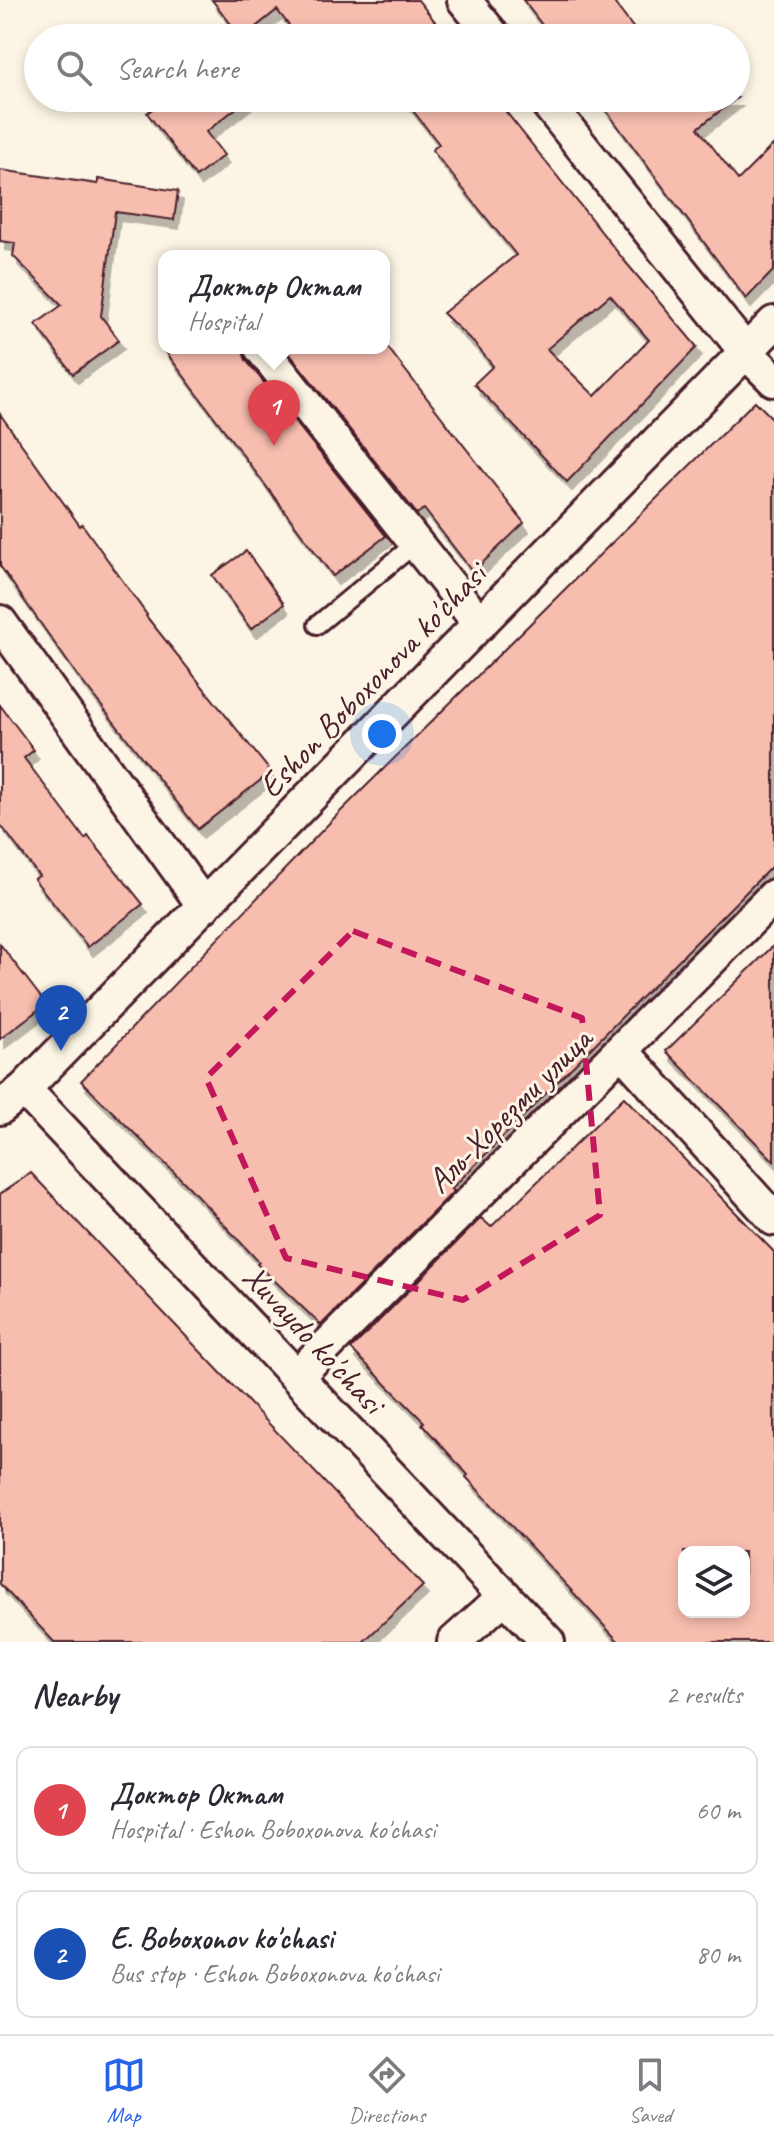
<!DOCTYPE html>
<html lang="en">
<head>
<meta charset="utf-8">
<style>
  :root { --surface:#fff; --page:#f7f7f7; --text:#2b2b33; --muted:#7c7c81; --line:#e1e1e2; --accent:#2563eb }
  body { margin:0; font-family:Caveat,sans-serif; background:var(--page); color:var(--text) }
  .controls { position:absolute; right:24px; bottom:24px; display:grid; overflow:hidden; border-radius:16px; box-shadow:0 4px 12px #0003 }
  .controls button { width:72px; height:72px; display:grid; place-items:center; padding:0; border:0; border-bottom:2px solid var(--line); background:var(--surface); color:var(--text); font:40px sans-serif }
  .you { position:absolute; left:382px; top:734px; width:28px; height:28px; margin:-20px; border:6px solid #fff; border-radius:50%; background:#1a73e8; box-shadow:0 0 0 12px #1a73e833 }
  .badge { display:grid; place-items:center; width:52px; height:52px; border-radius:50%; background:var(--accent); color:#fff; font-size:26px; font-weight:700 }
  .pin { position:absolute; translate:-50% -66px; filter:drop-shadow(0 2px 4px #0008) }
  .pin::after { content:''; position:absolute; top:42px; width:28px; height:24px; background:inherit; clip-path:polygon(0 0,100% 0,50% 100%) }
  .popup { position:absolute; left:158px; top:250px; width:232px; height:104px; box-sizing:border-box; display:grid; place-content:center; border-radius:16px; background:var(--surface); filter:drop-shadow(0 2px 6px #0005); font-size:26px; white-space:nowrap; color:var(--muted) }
  .popup b { font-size:30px; color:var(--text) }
  .popup::after { content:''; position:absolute; left:50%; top:100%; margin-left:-16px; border:16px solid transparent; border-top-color:var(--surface) }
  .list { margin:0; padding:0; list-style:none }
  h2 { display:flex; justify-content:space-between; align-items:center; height:104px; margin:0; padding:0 32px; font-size:34px }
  h2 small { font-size:26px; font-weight:400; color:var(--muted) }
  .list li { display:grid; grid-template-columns:52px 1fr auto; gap:24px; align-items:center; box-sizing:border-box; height:128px; margin:0 16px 16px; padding:0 16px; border:2px solid var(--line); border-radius:16px }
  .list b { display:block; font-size:30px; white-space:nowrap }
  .list p { margin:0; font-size:26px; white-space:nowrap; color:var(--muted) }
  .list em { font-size:26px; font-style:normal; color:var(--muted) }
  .icon { flex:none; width:44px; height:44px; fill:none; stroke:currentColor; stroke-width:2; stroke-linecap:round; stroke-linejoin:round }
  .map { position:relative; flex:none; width:774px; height:1642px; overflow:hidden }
  .search { position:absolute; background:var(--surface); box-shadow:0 4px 12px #0003; left:24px; right:24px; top:24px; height:88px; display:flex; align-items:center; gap:20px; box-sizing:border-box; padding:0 28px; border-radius:44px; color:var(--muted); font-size:30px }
  .sheet { height:392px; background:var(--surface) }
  nav { display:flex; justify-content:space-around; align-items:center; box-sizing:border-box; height:112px; border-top:2px solid var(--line); background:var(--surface); font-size:22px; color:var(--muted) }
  nav a { display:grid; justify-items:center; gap:4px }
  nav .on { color:var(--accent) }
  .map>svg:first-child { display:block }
  .building { fill:#f7bdaf; stroke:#4a1f2b; stroke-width:2; fill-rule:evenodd; filter:url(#shadow) }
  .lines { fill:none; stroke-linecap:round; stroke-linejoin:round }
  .lane-casing { stroke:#4a1f2b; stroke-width:22 }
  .street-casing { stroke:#4a1f2b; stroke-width:38 }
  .lane { stroke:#fcf5e5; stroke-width:16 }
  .street { stroke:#fcf5e5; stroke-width:32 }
  .marked { fill:none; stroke:#c2185b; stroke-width:6; stroke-dasharray:16 10; stroke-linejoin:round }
  .labels { text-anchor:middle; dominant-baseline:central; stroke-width:6; stroke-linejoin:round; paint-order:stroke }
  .street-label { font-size:34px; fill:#4a1f2b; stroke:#fcf5e5 }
</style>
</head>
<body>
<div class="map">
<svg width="774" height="1642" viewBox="0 0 774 1642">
  <defs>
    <filter id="shadow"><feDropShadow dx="5" dy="9" stdDeviation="0" flood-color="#0004"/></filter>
  </defs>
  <rect width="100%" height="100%" fill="#fcf5e5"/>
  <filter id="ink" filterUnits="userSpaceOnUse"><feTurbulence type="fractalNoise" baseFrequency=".0125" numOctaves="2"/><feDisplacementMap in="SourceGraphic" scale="16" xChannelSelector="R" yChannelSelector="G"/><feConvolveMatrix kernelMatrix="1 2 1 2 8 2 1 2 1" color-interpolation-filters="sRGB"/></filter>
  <g filter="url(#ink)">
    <path class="building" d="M212,0H418L448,38H299L277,10L242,38Z
      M523,0H612L641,38H552Z
      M167,98H249L206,132L224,155L196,177L147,113Z
      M403,98H495L623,259L697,347L567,482L474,384L493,366L474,343L443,313L516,255L432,150L439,144ZM610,295L649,340L595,396L547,349Z
      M597,98H737L698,128L738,180L774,144V270L746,299Z
      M0,170L98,184V179L178,191L174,220L115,212L101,316L119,340L73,374L36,324L62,305L13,256L15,243L0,241Z
      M163,348H242L246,360L386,536L333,576Z
      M285,348H388L524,523L473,572L424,509L417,514Z
      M755,401L774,420V864L451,1189L454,1191L321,1325L257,1264L259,1262L189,1187L81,1081L338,814Z
      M0,414L80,526L82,524L147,615L146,616L271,772L198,829L77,675L0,566Z
      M246,551L284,604L251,629L212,575Z
      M0,705L34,750L24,758L85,839L88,836L143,904L88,947L34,879L39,876L0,824Z
      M0,944L46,1004L0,1039Z
      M774,945V1161L666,1051Z
      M624,1097L774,1252V1642H619L466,1477L468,1475L422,1424L424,1422L351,1349L481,1218L491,1227ZM684,1552H744V1612H684Z
      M31,1173L423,1586L363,1642H54L0,1584V1194Z"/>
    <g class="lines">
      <defs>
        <path id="lane" d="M317,625L416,543"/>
        <path id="street" d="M464,0L495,38
          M543,98L746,352L774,380
          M261,348L480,624
          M0,622L204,906
          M622,1051L774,1219
          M24,1089L548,1642
          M0,1108L24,1089L774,323
          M297,1376L774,896
          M454,1642L505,1596"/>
      </defs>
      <use href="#lane" class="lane-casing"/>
      <use href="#street" class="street-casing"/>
      <use href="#lane" class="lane"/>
      <use href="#street" class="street"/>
    </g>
  </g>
  <path class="marked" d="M353,931L582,1018L600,1215L463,1300L286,1258L206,1078Z"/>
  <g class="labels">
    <g class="street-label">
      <text transform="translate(372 680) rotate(-46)">Eshon Boboxonova ko'chasi</text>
      <text transform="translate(509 1110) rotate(-45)">Аль-Хорезми улица</text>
      <text transform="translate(314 1339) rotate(47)">Xuvaydo ko'chasi</text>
    </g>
  </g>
</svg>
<div class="controls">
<button><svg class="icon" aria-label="layers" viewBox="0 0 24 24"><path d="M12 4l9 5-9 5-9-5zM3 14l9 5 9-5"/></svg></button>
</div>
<div class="you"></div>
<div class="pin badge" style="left:274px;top:446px;background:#e0444e">1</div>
<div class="popup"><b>Доктор Октам</b>Hospital</div>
<div class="pin badge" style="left:61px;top:1051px;background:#1a4fb4">2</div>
<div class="search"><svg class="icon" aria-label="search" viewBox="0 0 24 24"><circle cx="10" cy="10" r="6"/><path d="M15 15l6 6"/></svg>Search here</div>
</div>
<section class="sheet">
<h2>Nearby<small>2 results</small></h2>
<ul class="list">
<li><span class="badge" style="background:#e0444e">1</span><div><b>Доктор Октам</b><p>Hospital · Eshon Boboxonova ko'chasi</p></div><em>60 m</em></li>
<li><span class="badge" style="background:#1a4fb4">2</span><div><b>E. Boboxonov ko'chasi</b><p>Bus stop · Eshon Boboxonova ko'chasi</p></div><em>80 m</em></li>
</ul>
</section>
<nav>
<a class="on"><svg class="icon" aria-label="map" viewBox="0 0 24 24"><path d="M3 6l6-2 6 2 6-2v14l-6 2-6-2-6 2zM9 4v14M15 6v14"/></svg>Map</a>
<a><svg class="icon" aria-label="directions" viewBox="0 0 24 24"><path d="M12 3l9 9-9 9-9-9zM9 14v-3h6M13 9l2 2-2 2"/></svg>Directions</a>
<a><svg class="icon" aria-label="saved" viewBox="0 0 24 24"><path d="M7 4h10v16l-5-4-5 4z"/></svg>Saved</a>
</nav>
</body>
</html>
